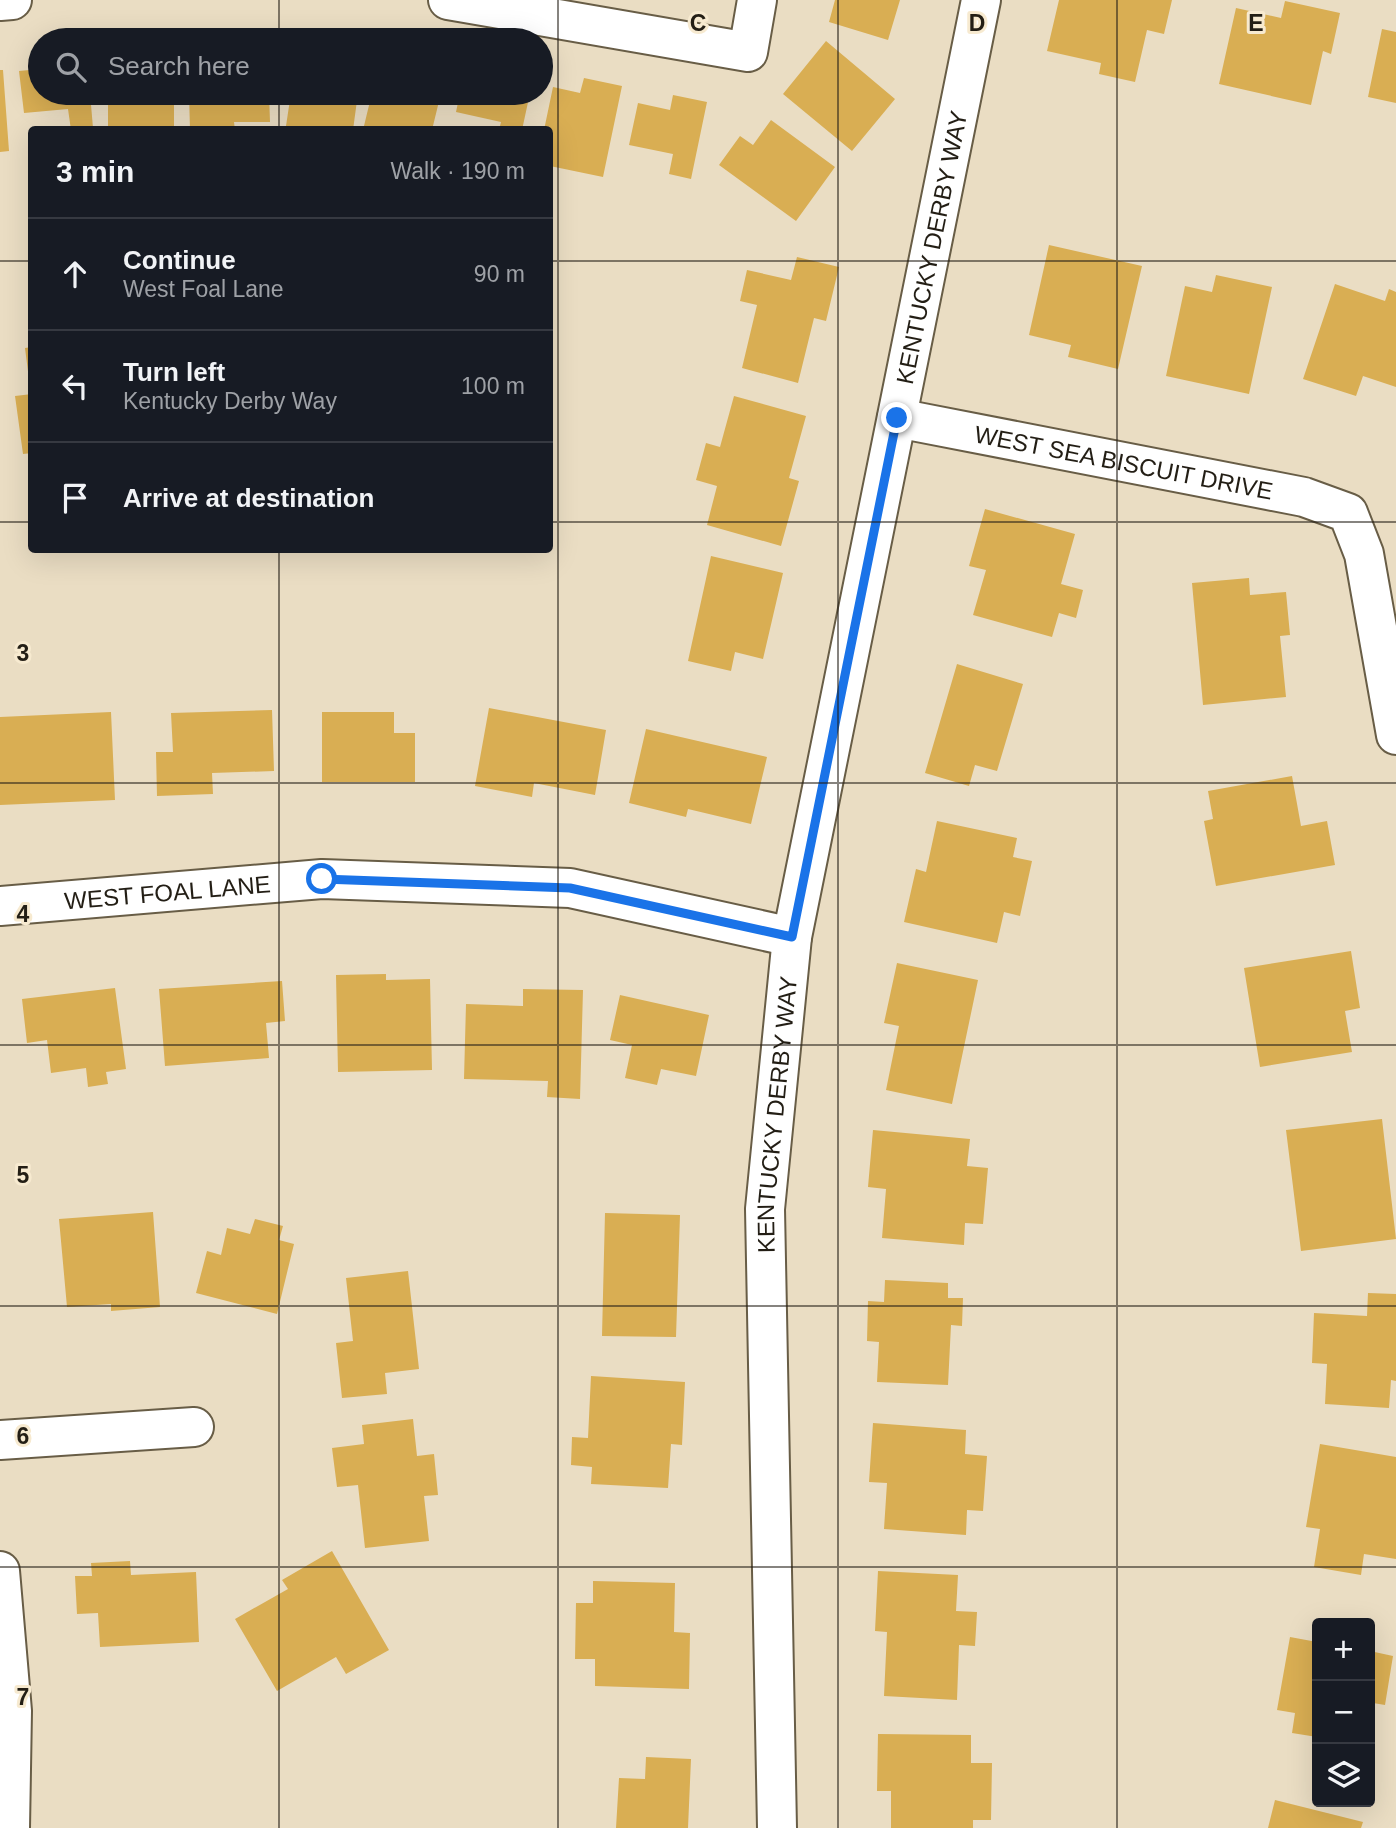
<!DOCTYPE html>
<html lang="en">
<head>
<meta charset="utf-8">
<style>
  :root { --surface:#171b24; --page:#20242c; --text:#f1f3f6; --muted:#9ea1a6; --line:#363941 }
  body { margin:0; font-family:Helvetica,sans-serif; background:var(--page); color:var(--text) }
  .controls { position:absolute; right:21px; bottom:21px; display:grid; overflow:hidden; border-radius:7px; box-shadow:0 7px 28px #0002 }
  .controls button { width:63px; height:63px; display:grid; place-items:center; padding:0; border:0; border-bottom:2px solid var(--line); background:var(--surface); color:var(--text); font:35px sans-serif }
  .stop { position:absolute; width:21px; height:21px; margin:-16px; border:5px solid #1a73e8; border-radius:50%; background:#fff }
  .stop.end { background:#1a73e8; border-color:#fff; box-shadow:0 2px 7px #0008 }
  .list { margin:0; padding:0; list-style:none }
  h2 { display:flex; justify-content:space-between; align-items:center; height:91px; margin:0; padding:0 28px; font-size:30px }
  h2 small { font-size:23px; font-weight:400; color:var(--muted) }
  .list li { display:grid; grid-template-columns:46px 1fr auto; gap:21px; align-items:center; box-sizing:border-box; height:112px; padding:0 28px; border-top:2px solid var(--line) }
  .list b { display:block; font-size:26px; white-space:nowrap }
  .list p { margin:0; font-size:23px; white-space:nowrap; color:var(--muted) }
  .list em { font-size:23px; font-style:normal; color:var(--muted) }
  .icon { flex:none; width:38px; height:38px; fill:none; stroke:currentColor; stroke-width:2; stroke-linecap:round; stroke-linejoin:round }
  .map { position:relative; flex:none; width:1396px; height:1828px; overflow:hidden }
  .search { position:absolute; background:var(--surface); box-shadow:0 7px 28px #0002; left:28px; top:28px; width:525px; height:77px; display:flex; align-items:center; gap:18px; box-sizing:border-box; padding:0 24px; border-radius:38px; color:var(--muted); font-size:26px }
  .panel { position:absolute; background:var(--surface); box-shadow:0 7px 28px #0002; left:28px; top:126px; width:525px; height:427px; border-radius:7px }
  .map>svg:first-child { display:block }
  .building { fill:#d9ae53 }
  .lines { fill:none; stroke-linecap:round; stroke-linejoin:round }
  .minor-casing { stroke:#685d46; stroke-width:42 }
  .minor { stroke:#fff; stroke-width:38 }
  .route { stroke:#1a73e8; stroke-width:9 }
  .grid { fill:none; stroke:#231e15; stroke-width:2; stroke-opacity:0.55 }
  .labels { text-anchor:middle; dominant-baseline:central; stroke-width:6; stroke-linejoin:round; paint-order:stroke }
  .street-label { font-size:24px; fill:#231e15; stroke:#f7ead0 }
  .grid-label { font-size:23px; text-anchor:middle; font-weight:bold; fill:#231e15; stroke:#f7ead0; stroke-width:6; stroke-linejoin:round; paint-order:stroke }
</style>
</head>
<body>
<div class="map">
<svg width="1396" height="1828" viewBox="0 0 1396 1828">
  <rect width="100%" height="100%" fill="#eaddc3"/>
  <path class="building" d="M835,0H900L888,40L829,22Z
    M1059,0H1172L1164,34L1147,30L1135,82L1099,74L1101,63L1047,51Z
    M1285,1L1340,13L1331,54L1323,51L1311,105L1219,84L1236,8L1281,18Z
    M1382,29L1396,32V103L1368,97Z
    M826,41L895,99L852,151L783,94Z
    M40,69V93H90L93,128L71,130L68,109L24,113L19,71Z
    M0,70H3L9,151L0,152Z
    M584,78L622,86L603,177L550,166V130H544L553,87L580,93Z
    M108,93H174V130H108Z
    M189,93H269L270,122H234L235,130H190Z
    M291,93H358L353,130L286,126Z
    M372,93H441L432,130H363Z
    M460,93H530L522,130H499L501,122L456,112Z
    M673,95L707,102L691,179L669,174L673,154L629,145L638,103L670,110Z
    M771,120L835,167L796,221L719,165L740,136L753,145Z
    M1049,245L1142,266L1118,369L1068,357L1071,345L1029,335Z
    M797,257L839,267L826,321L814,318L798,383L742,368L757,305L740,301L747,270L791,280Z
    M1216,275L1272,287L1249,394L1166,376L1185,286L1212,292Z
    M1335,284L1385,301L1389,289L1396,292V387L1363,376L1356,396L1303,379Z
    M32,347V386L30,387L25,348Z
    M32,394V453L23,454L15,396Z
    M734,396L806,416L789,478L799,481L781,546L707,525L717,486L696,480L706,443L720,447Z
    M985,509L1075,534L1061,584L1083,590L1076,618L1059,613L1052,637L973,615L986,570L969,566Z
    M711,556L783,573L763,659L735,652L731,671L688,661Z
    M1249,578L1250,595L1286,592L1290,635L1280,636L1286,697L1203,705L1192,583Z
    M957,664L1023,684L997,771L975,765L969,786L925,773Z
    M489,708L606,730L595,795L534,783L532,797L475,786Z
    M272,710L274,771L212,773L213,794L157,796L156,752H173L171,713Z
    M111,712L115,800L0,805V717Z
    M322,712H394V733H415V782H322Z
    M646,729L767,757L751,824L688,809L686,817L629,803Z
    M1292,776L1301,826L1327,821L1335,865L1216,886L1204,821L1213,819L1208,791Z
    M937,821L1017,838L1013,857L1032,861L1020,916L1004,912L997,943L904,922L916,869L926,872Z
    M1351,951L1360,1008L1345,1011L1352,1052L1260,1067L1244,968Z
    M897,963L978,980L952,1104L886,1090L899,1026L884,1023Z
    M386,974V980L430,979L432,1070L338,1072L336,975Z
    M282,981L285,1021L266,1023L269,1058L165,1066L159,989Z
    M115,988L126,1069L106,1072L108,1084L88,1087L86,1068L51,1073L47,1040L27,1043L22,999Z
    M523,989L583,990L580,1099L547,1097L548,1081L464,1079L466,1004L523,1006Z
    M620,995L709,1015L696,1076L661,1069L657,1085L625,1078L632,1045L610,1040Z
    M1382,1119L1396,1239L1301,1251L1286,1130Z
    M873,1130L970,1139L967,1166L988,1168L983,1224L965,1223L964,1245L882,1238L886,1189L868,1187Z
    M153,1212L160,1307L111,1311V1304L67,1307L59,1219Z
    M605,1213L680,1215L676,1337L602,1336Z
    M255,1219L283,1226L279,1240L294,1244L277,1314L196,1293L207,1251L221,1255L227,1228L250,1234Z
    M408,1271L419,1369L385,1373L387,1394L342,1398L336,1343L353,1341L346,1278Z
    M885,1280L948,1283V1298H963L962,1326L951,1325L948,1385L877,1382L879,1342L867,1341L868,1301L884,1302Z
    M1368,1293L1396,1294V1381L1391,1380L1389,1408L1325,1404L1327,1364L1312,1363L1314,1313L1367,1316Z
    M591,1376L685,1382L682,1445L671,1444L668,1488L591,1484L592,1467L571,1465L572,1437L588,1438Z
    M413,1419L417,1456L434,1454L438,1495L424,1496L429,1541L365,1548L358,1485L337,1487L332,1448L364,1444L362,1425Z
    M873,1423L966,1430L965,1454L987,1456L983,1511L967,1510L966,1535L884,1529L887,1483L869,1482Z
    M1320,1444L1396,1457V1559L1364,1554L1361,1575L1314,1567L1320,1529L1306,1527Z
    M332,1551L389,1650L346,1674L336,1657L277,1691L235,1619L288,1589L282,1580Z
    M130,1561L131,1575L196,1572L199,1642L100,1647L98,1613L77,1614L75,1576H92L91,1563Z
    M878,1571L958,1575L956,1611L977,1612L975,1646L959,1645L957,1700L884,1696L887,1632L875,1631Z
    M593,1581L675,1583L674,1632L690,1633L689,1689L595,1686V1659H575L576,1603H593Z
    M1290,1637L1317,1642V1737L1292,1733L1295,1713L1277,1710Z
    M1370,1651L1393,1656L1385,1705L1373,1703L1371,1713Z
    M878,1734L971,1735V1763H992L991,1820H973V1828H891V1791H877Z
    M646,1757L691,1759L688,1828H616L619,1778L645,1779Z
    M1275,1800L1363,1822L1361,1828H1268Z"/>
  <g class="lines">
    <defs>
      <g id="minor">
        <path d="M448,0L748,52L757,0"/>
        <path d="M0,1L12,0"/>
        <path id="s1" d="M897,418L1304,497L1348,513L1364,554L1396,735"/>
        <path id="s2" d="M0,906L322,879L570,888L792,937"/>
        <path d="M0,1440L194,1427"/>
        <path d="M0,1571L12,1711L10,1828"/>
        <path id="s3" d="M777,1828L765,1209L792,937L981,0"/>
      </g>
    </defs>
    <use href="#minor" class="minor-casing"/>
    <use href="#minor" class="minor"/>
  </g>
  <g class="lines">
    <path class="route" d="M322,879L570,888L792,937L897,418"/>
  </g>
  <path class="grid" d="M279,0V40M558,0V1828M838,0V1828M1117,0V1828M279,93V130M0,261H32M550,261H1396M0,522H32M550,522H1396M279,550V1828M0,783H1396M0,1045H1396M0,1306H1396M0,1567H1396"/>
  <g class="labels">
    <g class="street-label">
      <text stroke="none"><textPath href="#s3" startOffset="1596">KENTUCKY DERBY WAY</textPath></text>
      <text stroke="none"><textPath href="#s1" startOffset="231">WEST SEA BISCUIT DRIVE</textPath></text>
      <text stroke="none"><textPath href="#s2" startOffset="168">WEST FOAL LANE</textPath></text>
      <text stroke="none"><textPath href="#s3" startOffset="714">KENTUCKY DERBY WAY</textPath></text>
    </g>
  </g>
  <g class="grid-label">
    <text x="698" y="31">C</text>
    <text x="977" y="31">D</text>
    <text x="1256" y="31">E</text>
    <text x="23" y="661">3</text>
    <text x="23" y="922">4</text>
    <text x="23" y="1183">5</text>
    <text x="23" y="1444">6</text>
    <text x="23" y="1705">7</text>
  </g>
</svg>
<div class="controls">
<button>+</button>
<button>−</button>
<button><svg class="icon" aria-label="layers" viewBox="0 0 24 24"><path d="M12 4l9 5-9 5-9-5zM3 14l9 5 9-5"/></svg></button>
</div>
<div class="stop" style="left:322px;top:879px"></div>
<div class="stop end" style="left:897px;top:418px"></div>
<div class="search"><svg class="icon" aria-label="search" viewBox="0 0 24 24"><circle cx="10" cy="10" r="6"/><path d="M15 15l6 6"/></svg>Search here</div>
<section class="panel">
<h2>3 min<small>Walk · 190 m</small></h2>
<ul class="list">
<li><svg class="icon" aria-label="ahead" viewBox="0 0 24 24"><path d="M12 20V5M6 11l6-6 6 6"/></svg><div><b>Continue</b><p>West Foal Lane</p></div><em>90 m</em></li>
<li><svg class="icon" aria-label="left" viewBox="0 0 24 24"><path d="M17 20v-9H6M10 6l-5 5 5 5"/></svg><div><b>Turn left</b><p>Kentucky Derby Way</p></div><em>100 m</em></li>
<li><svg class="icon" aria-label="arrive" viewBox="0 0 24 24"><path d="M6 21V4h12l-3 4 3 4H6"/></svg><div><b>Arrive at destination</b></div></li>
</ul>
</section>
</div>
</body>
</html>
